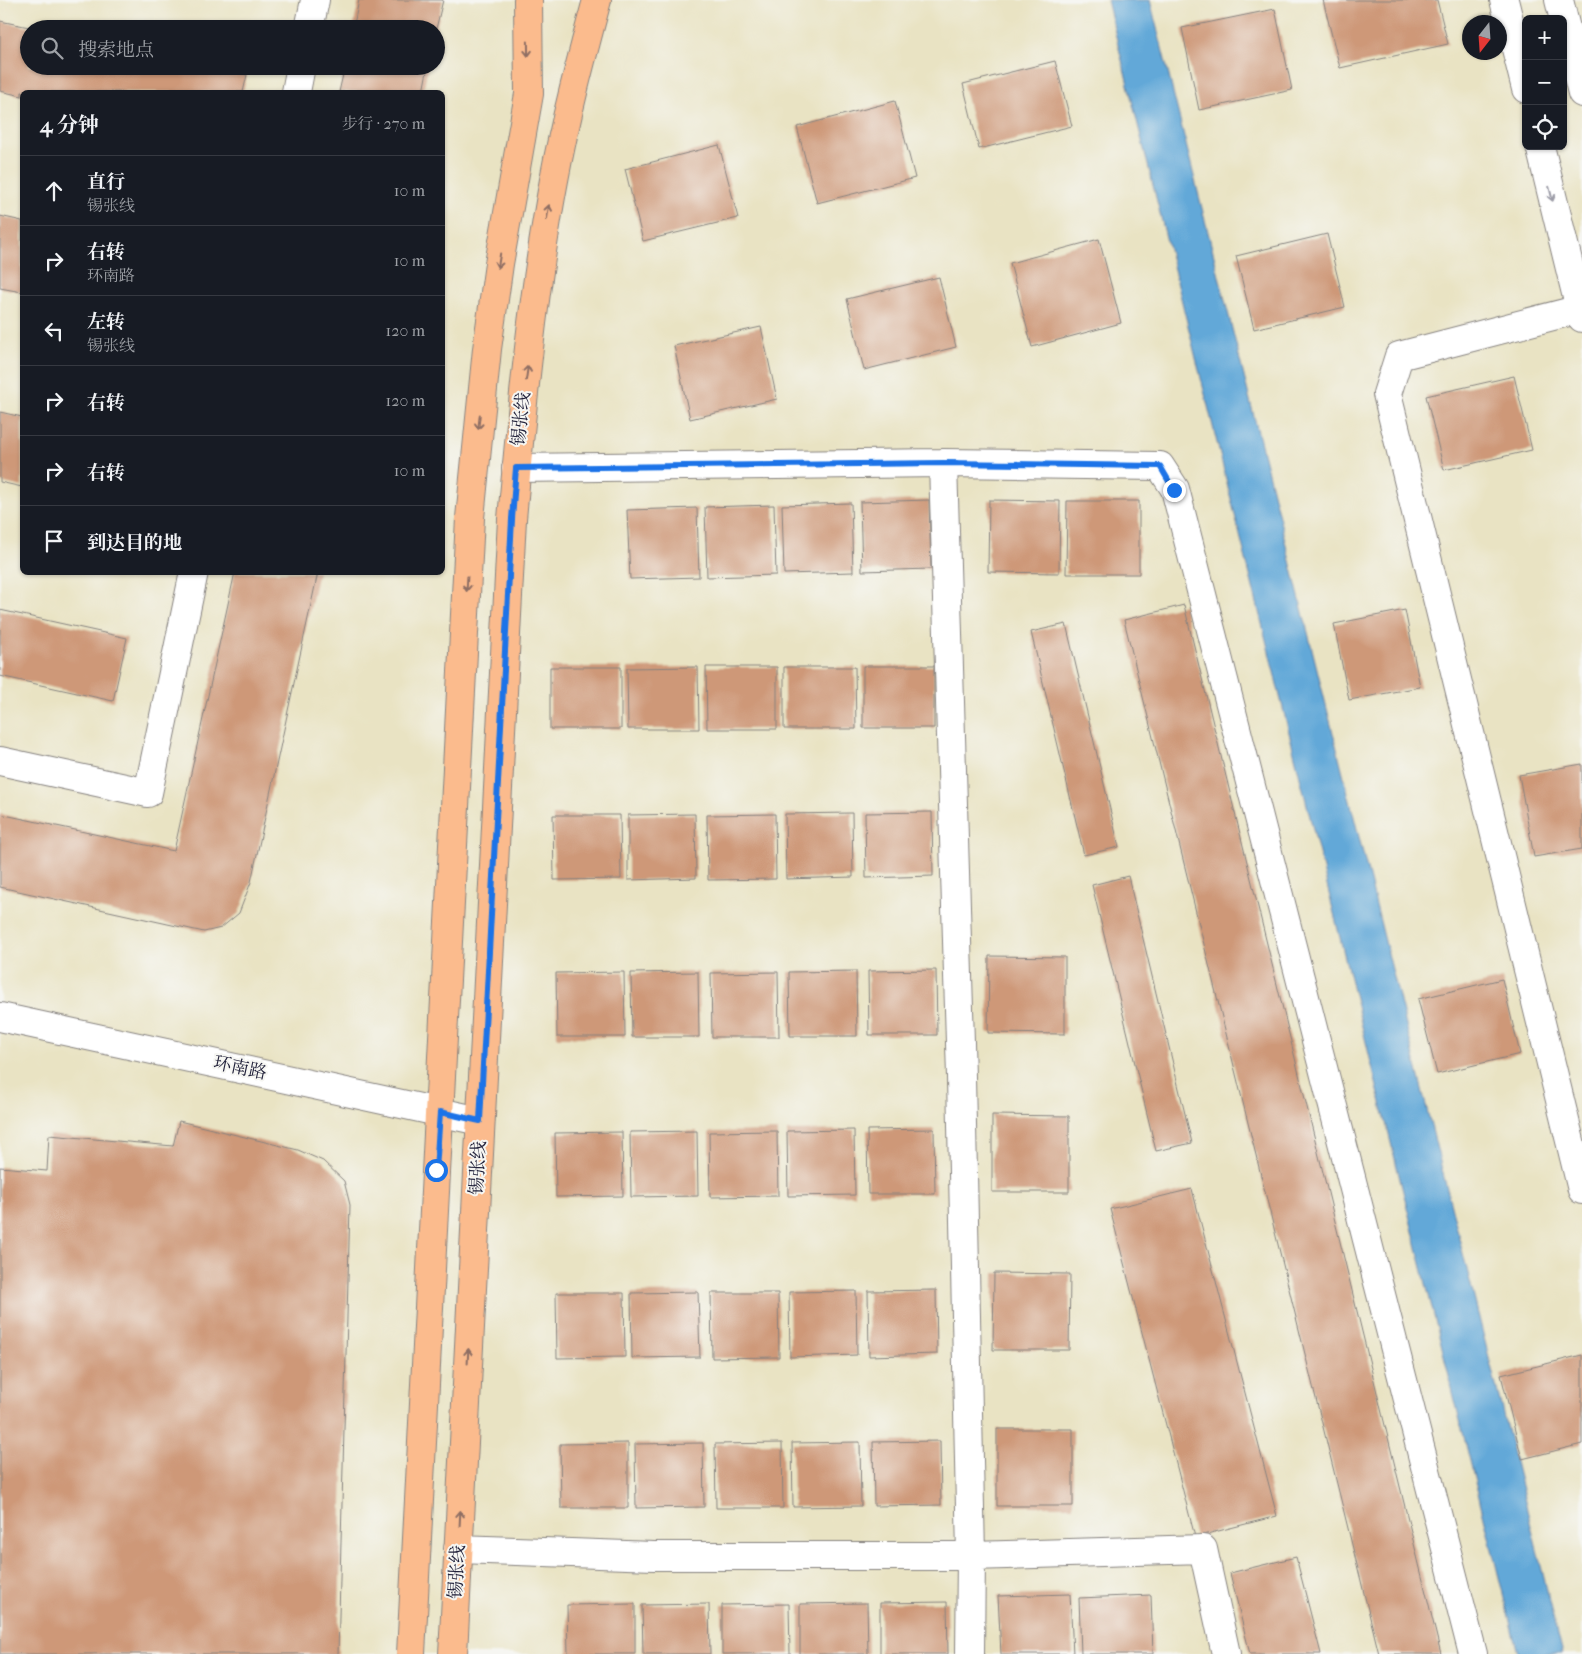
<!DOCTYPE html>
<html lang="zh">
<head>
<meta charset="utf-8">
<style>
  :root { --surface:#171b24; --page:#242831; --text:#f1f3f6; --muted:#9ea1a6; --line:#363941 }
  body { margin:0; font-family:"IM FELL French Canon","Noto Serif SC",serif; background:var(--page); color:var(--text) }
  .controls { position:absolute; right:15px; top:15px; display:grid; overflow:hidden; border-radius:8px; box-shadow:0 1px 4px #0004 }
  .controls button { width:45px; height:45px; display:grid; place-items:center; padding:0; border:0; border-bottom:1px solid var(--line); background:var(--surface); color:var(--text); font:25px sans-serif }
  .compass { position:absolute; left:1462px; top:15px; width:45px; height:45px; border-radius:50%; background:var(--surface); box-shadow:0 1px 4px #0004; rotate:197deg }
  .stop { position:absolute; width:15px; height:15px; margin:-11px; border:4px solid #1a73e8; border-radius:50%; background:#fff }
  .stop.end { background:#1a73e8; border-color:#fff; box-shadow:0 1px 5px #0008 }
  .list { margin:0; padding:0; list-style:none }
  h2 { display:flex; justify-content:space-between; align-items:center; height:65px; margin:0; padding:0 20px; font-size:21px }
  h2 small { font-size:16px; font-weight:400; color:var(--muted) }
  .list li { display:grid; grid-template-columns:32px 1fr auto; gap:15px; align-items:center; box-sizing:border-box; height:70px; padding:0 20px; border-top:1px solid var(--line) }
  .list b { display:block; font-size:19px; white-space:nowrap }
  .list p { margin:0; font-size:16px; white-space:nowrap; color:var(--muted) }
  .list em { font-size:16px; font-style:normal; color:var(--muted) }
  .icon { flex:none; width:28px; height:28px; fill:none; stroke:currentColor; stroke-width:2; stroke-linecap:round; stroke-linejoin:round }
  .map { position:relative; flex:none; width:1582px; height:1654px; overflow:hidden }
  .search { position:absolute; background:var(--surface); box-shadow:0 1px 4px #0004; left:20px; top:20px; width:425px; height:55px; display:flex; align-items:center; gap:12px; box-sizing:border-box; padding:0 18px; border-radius:28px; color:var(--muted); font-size:19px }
  .panel { position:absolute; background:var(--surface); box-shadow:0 1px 4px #0004; left:20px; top:90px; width:425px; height:485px; border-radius:8px }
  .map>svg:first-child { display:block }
  .water { fill:#62a8d8; stroke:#42658a }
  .building { fill:#ce9878 }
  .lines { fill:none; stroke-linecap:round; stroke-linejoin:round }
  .minor-casing { stroke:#86827f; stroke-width:30 }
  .tertiary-casing { stroke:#86827f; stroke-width:30 }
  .primary-casing { stroke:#86827f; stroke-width:30 }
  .minor { stroke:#fff; stroke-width:28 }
  .tertiary { stroke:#fff; stroke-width:28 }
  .primary { stroke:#fbbb8d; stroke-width:28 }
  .oneway { stroke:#8e6e64 }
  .oneway2 { stroke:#9c9ca7 }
  .route { stroke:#1a73e8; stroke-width:6 }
  .labels { text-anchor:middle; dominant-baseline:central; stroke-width:4; stroke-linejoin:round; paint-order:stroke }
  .street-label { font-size:18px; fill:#22223b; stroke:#f6f6f2 }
</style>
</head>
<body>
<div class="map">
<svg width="1582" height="1654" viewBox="0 0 1582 1654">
  <rect width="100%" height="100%" fill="#f6f6f2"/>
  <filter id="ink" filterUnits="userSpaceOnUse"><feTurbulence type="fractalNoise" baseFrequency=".02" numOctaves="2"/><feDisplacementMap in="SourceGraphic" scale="10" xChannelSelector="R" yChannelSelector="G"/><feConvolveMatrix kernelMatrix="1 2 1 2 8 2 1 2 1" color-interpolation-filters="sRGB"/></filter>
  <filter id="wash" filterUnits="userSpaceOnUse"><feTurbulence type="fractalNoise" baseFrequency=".0096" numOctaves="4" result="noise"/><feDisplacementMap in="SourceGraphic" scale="20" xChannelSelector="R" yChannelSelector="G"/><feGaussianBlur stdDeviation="1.12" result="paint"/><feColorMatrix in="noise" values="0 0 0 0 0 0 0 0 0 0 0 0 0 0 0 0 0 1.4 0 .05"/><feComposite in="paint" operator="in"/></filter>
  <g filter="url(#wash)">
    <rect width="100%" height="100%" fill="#e9e3c3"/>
    <path class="water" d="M1107,0H1150L1563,1654H1518Z"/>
    <g id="blocks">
      <path class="building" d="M359,0H443L436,29H353Z
        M1323,0H1437L1448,44L1340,68Z
        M1275,9L1292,90L1199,110L1182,28Z
        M0,21L29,27V66H208L247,75L243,92H22V96L0,91Z
        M1055,61L1072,126L979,149L963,84Z
        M345,66H428L423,92H339Z
        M895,101L915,178L817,203L797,127Z
        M719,145L738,218L643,241L625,169Z
        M0,216L22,221V292L0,288Z
        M1327,234L1345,307L1254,329L1236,256Z
        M1099,239L1121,323L1032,347L1010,263Z
        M939,277L956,347L864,370L847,299Z
        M761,327L777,399L690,419L674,346Z
        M1514,376L1532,450L1444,470L1426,396Z
        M0,412L22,417V487L0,482Z
        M929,500L931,569L862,571L860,502Z
        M989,500L1060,501L1059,573L988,572Z
        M1067,501H1139V574H1066Z
        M851,503L853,572L784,574L782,505Z
        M774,505L776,575L707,577L705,507Z
        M697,508L699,577L630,579L627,510Z
        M235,572H318L251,882L239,913L221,928L204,932L0,887V814L174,851Z
        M1184,605L1441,1654H1379L1124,620Z
        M0,610L127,638L113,701L0,676Z
        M1405,610L1420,687L1349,700L1334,624Z
        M1066,624L1119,847L1084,855L1031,632Z
        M863,666H934V728H863Z
        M550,667H621V729H550Z
        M698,667L699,729H628L627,668Z
        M706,667H777V729H707Z
        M784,667H855L856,729H784Z
        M1582,764V849L1534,857L1519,775Z
        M932,812L933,876L866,878L865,813Z
        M852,813L853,877L786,879L785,814Z
        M695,814L696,878L628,880V815Z
        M775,814L776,879L708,880L707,815Z
        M553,815H620L621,879L554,880Z
        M1128,876L1192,1143L1156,1151L1092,885Z
        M989,956L1065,957V1034L988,1033Z
        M936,970L937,1035H869L868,971Z
        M856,971L857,1036H790L789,972Z
        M624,972L625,1037H557L556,973Z
        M698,972L699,1037H632L631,973Z
        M778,972L779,1037H712L711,973Z
        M1502,979L1520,1054L1437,1074L1418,999Z
        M992,1115L1069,1116V1192H992Z
        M179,1121L298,1150L323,1161L344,1181L350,1205L338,1654H0V1167L47,1171L49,1135L173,1146Z
        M934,1129L935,1194H868L867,1130Z
        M854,1130L855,1195L788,1196L787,1131Z
        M697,1131L698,1196L631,1197L630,1132Z
        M777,1131L778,1196L710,1197L709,1132Z
        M622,1132L623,1196L556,1197L555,1133Z
        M1192,1189L1277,1516L1195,1537L1110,1209Z
        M994,1273L1070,1274L1069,1350H993Z
        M936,1290L937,1354L869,1356L868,1291Z
        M856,1291L857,1355L790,1357L789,1292Z
        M698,1292L700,1357L632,1358L631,1293Z
        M556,1293H624L625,1357L557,1358Z
        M711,1293H778L779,1357L712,1358Z
        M1582,1355V1444L1522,1459L1501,1375Z
        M997,1429H1073V1506H997Z
        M940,1441L941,1505L874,1506L873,1442Z
        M860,1442L861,1506L793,1507L792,1443Z
        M628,1443V1508H561L560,1444Z
        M703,1443L704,1507L636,1508L635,1444Z
        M782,1443L783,1508H716L715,1444Z
        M1296,1557L1321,1654H1250L1230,1573Z
        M1070,1594L1073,1654H1001L998,1596Z
        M1151,1595L1153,1654H1081L1079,1598Z
        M947,1602L948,1654H880V1603Z
        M867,1603L868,1654H800V1604Z
        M635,1604V1654H568L567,1605Z
        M709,1604L710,1654H643L642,1605Z
        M789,1604L790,1654H722V1605Z"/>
    </g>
  </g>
  <g filter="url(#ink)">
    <use href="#blocks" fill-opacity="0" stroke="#86827f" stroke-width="1"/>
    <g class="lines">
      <defs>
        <path id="minor" d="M309,29L315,0
          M296,92L301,66
          M1580,309L1399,356L1387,394L1582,1190
          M943,463L961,1077L971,1556L970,1654
          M516,468L943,463L1160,466L1175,489L1473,1654
          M0,761L148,793L194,572
          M458,1549L654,1556H971L1203,1549L1226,1654"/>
        <path id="tertiary" d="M1504,0L1526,89
          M1559,0L1582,93
          M1540,146L1582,318
          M0,1017L480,1121"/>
        <path id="primary" d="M411,1654L470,518L487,349L499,264L529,94L528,0
          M453,1654L512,519C522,406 533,292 554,180C565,120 581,60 597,0"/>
      </defs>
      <use href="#minor" class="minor-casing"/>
      <use href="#tertiary" class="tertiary-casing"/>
      <use href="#primary" class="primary-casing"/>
      <use href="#minor" class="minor"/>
      <use href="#tertiary" class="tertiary"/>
      <use href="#primary" class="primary"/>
    </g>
    <defs><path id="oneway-shaft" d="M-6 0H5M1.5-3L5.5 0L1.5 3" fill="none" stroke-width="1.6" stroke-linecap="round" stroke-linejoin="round" transform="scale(1.25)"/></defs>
    <g class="oneway">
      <use href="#oneway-shaft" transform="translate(528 49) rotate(89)"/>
      <use href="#oneway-shaft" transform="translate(548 212) rotate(-81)"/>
      <use href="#oneway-shaft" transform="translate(499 261) rotate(99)"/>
      <use href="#oneway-shaft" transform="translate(527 373) rotate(-82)"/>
      <use href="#oneway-shaft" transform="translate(479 422) rotate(96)"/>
      <use href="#oneway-shaft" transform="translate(467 584) rotate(93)"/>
      <use href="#oneway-shaft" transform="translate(468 1356) rotate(-87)"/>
      <use href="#oneway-shaft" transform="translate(460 1518) rotate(-87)"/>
    </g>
    <use class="oneway2" href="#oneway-shaft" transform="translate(1551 194) rotate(76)"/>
  </g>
  <g class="lines" filter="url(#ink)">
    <path class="route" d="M436,1170L440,1112L480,1121L512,519L516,468L943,463L1160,466L1174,490"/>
  </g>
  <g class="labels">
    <g class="street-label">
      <text transform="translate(521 419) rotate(-84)">锡张线</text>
      <text transform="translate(240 1068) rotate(12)">环南路</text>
      <text transform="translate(478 1168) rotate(-87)">锡张线</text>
      <text transform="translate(457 1572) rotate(-87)">锡张线</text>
    </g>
  </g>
</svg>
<div class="controls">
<button>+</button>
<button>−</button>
<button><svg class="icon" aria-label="locate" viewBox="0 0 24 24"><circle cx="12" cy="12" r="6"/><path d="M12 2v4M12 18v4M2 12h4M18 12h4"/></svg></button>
</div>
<svg class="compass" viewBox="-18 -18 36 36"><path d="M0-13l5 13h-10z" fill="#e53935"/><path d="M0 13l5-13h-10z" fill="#9ea1a6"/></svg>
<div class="stop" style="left:436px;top:1170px"></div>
<div class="stop end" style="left:1174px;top:490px"></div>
<div class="search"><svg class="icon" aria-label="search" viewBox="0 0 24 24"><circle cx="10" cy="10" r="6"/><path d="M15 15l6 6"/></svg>搜索地点</div>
<section class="panel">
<h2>4 分钟<small>步行 · 270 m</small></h2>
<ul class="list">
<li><svg class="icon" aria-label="ahead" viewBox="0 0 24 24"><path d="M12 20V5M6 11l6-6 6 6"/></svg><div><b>直行</b><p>锡张线</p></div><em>10 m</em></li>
<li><svg class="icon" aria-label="right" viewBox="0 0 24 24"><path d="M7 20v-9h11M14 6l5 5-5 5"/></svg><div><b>右转</b><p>环南路</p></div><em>10 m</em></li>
<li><svg class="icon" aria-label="left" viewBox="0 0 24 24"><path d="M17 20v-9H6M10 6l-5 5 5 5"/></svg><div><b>左转</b><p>锡张线</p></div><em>120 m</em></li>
<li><svg class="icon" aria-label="right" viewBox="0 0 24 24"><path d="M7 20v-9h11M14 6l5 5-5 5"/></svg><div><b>右转</b></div><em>120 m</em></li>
<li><svg class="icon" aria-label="right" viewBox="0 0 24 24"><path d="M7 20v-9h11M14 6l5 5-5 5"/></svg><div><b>右转</b></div><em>10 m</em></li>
<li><svg class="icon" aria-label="arrive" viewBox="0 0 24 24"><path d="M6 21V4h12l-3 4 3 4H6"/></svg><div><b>到达目的地</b></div></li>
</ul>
</section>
</div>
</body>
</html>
